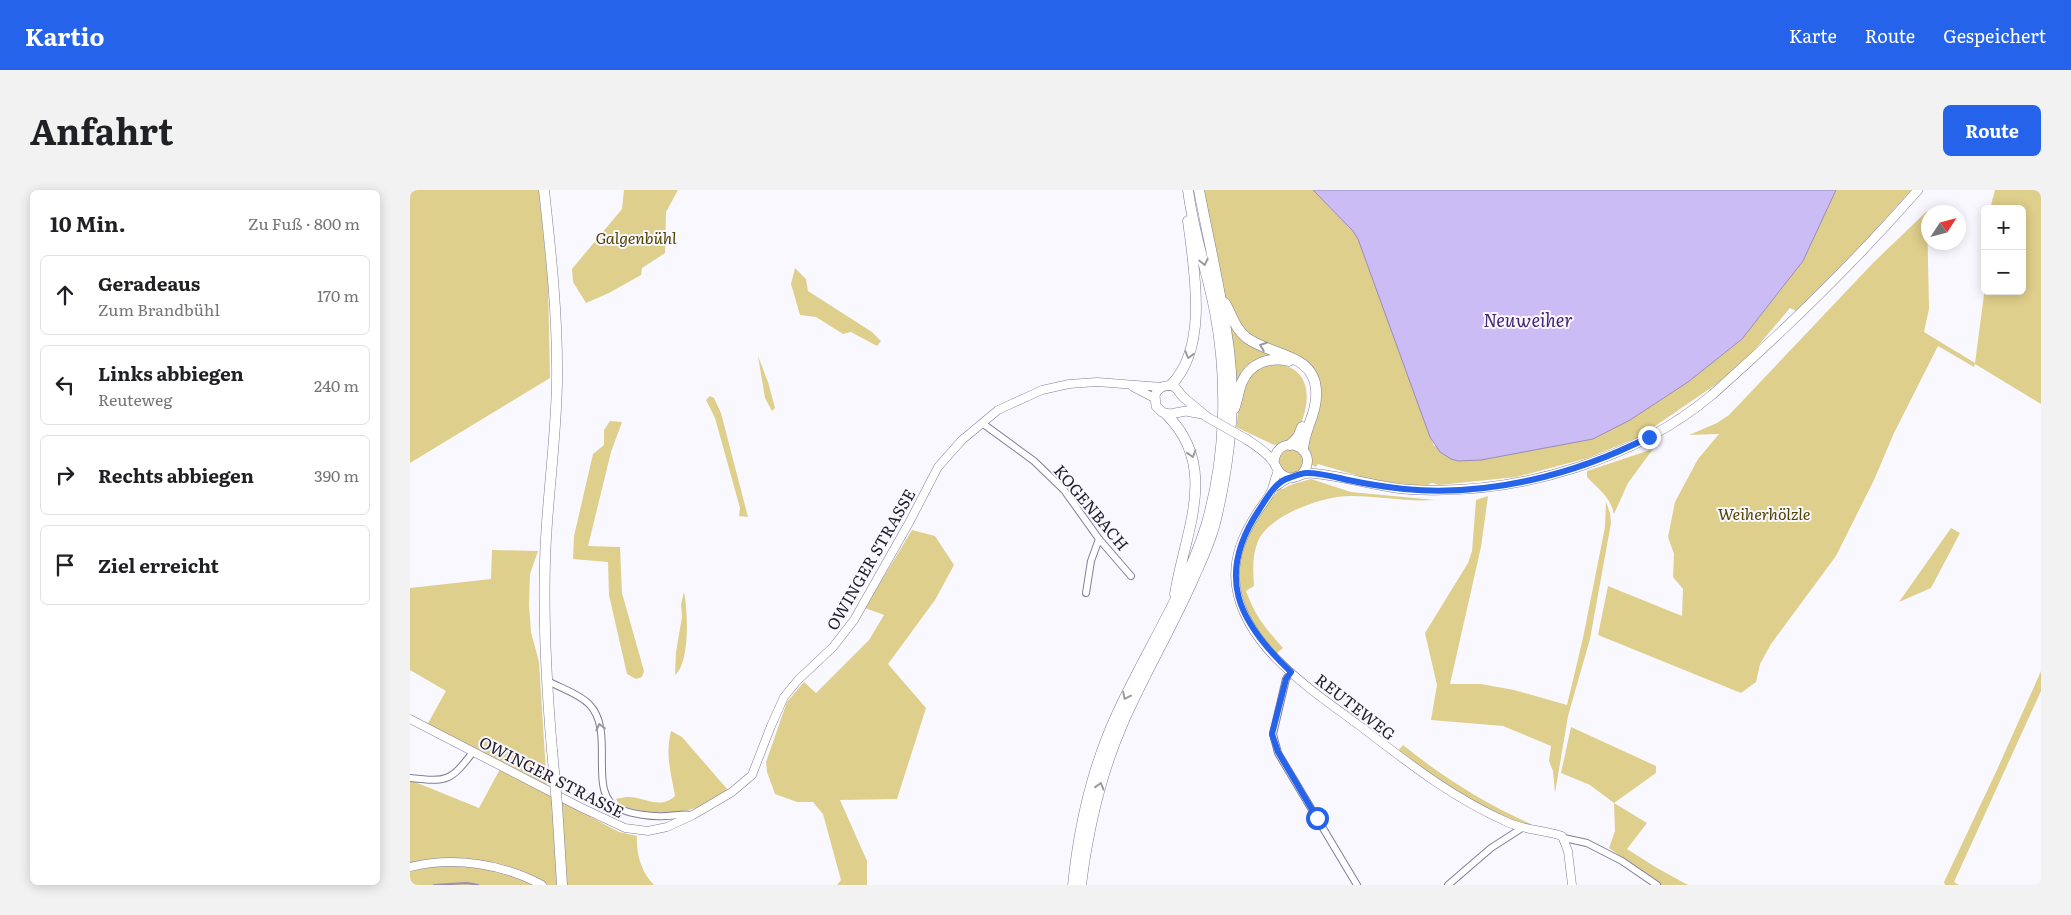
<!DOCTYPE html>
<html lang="de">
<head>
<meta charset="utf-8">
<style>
  :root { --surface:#fff; --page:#f2f2f2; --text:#202124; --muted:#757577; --line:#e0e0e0; --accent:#2563eb }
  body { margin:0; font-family:Literata,serif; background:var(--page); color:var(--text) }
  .controls { position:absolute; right:15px; top:15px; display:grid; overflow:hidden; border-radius:8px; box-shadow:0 2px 12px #0003 }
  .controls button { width:45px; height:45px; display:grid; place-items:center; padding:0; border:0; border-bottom:1px solid var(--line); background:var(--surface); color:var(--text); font:25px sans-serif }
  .compass { position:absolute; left:1511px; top:15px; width:45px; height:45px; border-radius:50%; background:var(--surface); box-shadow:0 2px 12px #0003; rotate:54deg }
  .stop { position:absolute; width:15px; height:15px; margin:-11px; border:4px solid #2563eb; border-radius:50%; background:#fff }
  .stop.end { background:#2563eb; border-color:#fff; box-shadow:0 1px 5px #0008 }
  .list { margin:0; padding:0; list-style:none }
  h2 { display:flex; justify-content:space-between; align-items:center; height:65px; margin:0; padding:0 20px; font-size:21px }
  h2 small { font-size:16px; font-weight:400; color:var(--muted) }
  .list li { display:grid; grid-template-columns:32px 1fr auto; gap:15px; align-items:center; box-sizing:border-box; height:80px; margin:0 10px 10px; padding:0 10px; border:1px solid var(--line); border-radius:8px }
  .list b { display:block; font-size:19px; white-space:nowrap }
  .list p { margin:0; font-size:16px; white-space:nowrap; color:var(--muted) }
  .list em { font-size:16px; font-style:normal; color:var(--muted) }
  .icon { flex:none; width:28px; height:28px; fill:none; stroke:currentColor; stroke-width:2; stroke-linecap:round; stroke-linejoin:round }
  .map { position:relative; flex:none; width:1631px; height:695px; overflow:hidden; border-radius:8px }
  header { display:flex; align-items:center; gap:30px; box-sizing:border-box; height:70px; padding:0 25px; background:var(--accent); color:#fff }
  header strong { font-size:24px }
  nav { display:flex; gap:28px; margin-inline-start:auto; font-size:18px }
  .intro { display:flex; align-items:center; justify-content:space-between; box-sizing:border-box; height:120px; padding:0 30px }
  h1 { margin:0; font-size:35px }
  .button { padding:12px 22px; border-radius:8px; background:var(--accent); color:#fff; font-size:18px; font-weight:700 }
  main { display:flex; gap:30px; padding:0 30px }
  aside { flex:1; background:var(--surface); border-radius:8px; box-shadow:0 2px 12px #0003 }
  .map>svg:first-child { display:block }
  .green { fill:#dfcf8c }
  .water { fill:#cbbcf6; stroke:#988cb8 }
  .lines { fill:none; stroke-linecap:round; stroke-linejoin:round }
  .stream { stroke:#988cb8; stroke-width:2 }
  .minor-casing { stroke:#837c99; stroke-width:8 }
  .tertiary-casing { stroke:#837c99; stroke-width:9 }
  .secondary-casing { stroke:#837c99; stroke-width:10 }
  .primary-casing { stroke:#837c99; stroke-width:11 }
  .trunk-casing { stroke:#837c99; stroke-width:11 }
  .minor { stroke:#fff; stroke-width:6 }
  .tertiary { stroke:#fff; stroke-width:8 }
  .secondary { stroke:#fff; stroke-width:9 }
  .primary { stroke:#fff; stroke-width:10 }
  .trunk { stroke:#fff; stroke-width:10 }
  .secondary-bridge-casing { stroke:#837c99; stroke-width:10; stroke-linecap:butt }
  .primary-bridge-casing { stroke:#837c99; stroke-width:11; stroke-linecap:butt }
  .secondary-bridge { stroke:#fff; stroke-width:9 }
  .primary-bridge { stroke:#fff; stroke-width:10 }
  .oneway { stroke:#9b999e }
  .route { stroke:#2563eb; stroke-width:6 }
  .labels { text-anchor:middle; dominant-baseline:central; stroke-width:4; stroke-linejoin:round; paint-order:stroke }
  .park-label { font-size:16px; font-style:italic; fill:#514400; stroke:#f9f8ff }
  .street-label { font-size:16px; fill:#201d28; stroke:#f9f8ff }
  .water-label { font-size:18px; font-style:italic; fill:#422375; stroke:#f9f8ff }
</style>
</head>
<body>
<header>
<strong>Kartio</strong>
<nav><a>Karte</a><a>Route</a><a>Gespeichert</a></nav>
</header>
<div class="intro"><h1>Anfahrt</h1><a class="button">Route</a></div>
<main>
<aside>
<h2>10 Min.<small>Zu Fuß · 800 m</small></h2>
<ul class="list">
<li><svg class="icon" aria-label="ahead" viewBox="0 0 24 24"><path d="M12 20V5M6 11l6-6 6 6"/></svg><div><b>Geradeaus</b><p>Zum Brandbühl</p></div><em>170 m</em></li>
<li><svg class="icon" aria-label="left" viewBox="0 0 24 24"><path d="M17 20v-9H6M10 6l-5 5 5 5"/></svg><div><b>Links abbiegen</b><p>Reuteweg</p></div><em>240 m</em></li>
<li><svg class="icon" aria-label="right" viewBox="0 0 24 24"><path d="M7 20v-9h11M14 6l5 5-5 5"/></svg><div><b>Rechts abbiegen</b></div><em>390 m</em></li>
<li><svg class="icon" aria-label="arrive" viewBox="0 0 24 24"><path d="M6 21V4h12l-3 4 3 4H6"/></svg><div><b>Ziel erreicht</b></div></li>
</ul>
</aside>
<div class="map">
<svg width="1631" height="695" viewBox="0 0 1631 695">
  <rect width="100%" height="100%" fill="#f9f8ff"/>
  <path class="green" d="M0,0H129L138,92L140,188L0,273Z
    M214,0H268L256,22L255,63L232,78L231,85L199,103L176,113L163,92L162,79L212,19Z
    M789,0H903L943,41L948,49L964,89L1024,256L1183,249L1220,230L1278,192L1332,149L1393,71L1426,0H1501L1461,45L1392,116L1386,121L1380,118L1342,163L1308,193L1229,247L1178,268L1106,287L1029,295L1022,293L1015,296L966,291L908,274L906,277L900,274L879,288L865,269L880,255L905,218L899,181L836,147L816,115Z
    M1585,0H1631V214L1565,174L1564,177L1528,156L1484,243L1464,290L1426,366L1361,454L1350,474L1346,492L1331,503L1188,445L1198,396L1272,426L1273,399L1263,387L1264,364L1258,347L1265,312L1288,269L1309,244L1279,245L1307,233L1319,225L1463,73L1517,21L1519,119L1514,142L1565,173L1575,97V101H1612V19H1580Z
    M385,78L396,89L398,101L462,142L471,151L467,156L441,142L433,144L406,127L390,125L381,94Z
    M821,138C834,152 847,159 864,166L826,193Z
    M348,166L358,192L365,218L362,221L355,208Z
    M863,174C898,175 902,204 892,231C889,238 885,246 879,251C875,253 868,254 864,255L826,237C831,209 830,182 863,174Z
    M300,206L304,208L311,223L338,327L329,326L330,318L305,228L296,210Z
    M200,231L212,232L201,262L178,356L210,357L212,403L234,481L232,487L226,489L217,484L199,405L198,372L163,369L164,346L183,264L194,255V240Z
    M1243,259L1218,293L1204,324C1200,306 1189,300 1177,287V281Z
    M901,289L941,302L1025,310C996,312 970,306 941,306C915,305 859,325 848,351C842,366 843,380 844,396L836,401C845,426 856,439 873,458L866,464C839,434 820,393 834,352C841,332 858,314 870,298L873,299L880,295Z
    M1078,306L1071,357L1040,494H1071L1104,500L1157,515L1173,448L1195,337L1196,312L1200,323L1201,333L1180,449L1158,526L1145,603L1143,581L1139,571L1141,556L1093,536L1021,530L1027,495L1015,443L1058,373L1062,361L1066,310Z
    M1541,338L1550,343L1521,398L1489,412Z
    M502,340L525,346L544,375L525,410L478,474L516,518L487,609L430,610L457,671V695H427L431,690L413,624L403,612H387L365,604L357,582L356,572L377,512L394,492L406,503L459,450L474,425L455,418Z
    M82,360L128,361L120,384L119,415L121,442L129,472L137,598L17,535L36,501L0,480V398L81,389Z
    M274,402C278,421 280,473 265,485L266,462L272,427L271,414Z
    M1631,481V501L1544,692L1549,695H1535L1534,692L1586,582Z
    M1161,537L1246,576V583L1204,613L1237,633L1217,659L1247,678L1278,695H1251L1199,658L1205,641L1204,613L1180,595L1151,583Z
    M261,541L272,547L318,600C311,605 303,611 295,615C270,625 233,625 209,614L206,609C210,608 214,607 218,607C235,607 250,620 265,606C261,582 255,566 261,541Z
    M993,555C1033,587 1075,614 1121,634L1119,636C1071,619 1028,591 988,561Z
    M90,579L209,642L227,646C226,663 231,682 244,695H0V590L69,618Z"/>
  <path class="water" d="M903,0H1426L1393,71L1332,149L1278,192L1220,230L1183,249L1071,270L1048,271L1041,269L1030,262L1020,247L948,49L943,41Z"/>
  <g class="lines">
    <path class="stream" d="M24,695L57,693L68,695"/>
    <defs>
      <path id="minor" d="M572,233L624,271L654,300L689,349L721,386
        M676,403L681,371L689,349
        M881,482L876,489L863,544L868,563L947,695
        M136,490C150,498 168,503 179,514C207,542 175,605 210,619C222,624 242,627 255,626C264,626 274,623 282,625
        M0,588C37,592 40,592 63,562
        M1154,648L1177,653L1212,671L1247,695
        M1038,695L1081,658L1112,638"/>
      <path id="tertiary" d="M723,197L744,208
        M868,281C865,287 864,293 862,299C859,307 852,315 848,321C833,344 822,368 826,396C835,460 908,504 954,539C1001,575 1043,608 1097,632C1114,640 1134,640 1152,646L1158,661L1162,695
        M862,299L879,288
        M0,529L170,617L215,638L238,641L257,637L283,625L322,602L342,585L361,536L374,507L388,490L423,457L444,430L500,331L528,277L552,250L588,220L632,200L659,194L687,192L752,197
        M0,677C44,666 93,674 132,695"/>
      <path id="secondary" d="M792,224L776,221L760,224L752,222L746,216L745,205C749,196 757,194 765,197L773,207L797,227
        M836,249C845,255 855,261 862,270C868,278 867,284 879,288C887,288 892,283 900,283C938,286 974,300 1013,300C1113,303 1226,269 1303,204C1375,140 1444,73 1508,0
        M864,272C867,240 913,258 892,284"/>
      <path id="primary" d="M134,0C141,64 148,128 147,193C146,245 139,296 136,348C132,419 136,489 142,560
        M147,614L152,695"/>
      <path id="trunk" d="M815,113C822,125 825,139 837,148C861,166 904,163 906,200C908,222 894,239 893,260
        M761,195C799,157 784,79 778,31
        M824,219C828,210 828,201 832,192C840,173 860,166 879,171
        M756,224C810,277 775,341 765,404
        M880,255L888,247L892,237
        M663,695C669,636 682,578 707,524C736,461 775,402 796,336C816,268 818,191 805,122C797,81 783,41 778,0
        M671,695C678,639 690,586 712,535C734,484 763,436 785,385C793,367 802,348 806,329C819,274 826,215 819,160C812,106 799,53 789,0"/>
    </defs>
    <use href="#minor" class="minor-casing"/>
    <use href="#tertiary" class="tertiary-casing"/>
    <use href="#secondary" class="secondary-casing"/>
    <use href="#primary" class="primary-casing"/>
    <use href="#trunk" class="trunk-casing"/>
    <use href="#minor" class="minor"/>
    <use href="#tertiary" class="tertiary"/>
    <use href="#secondary" class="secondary"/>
    <use href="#primary" class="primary"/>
    <use href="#trunk" class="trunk"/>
    <defs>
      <path id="secondary-bridge" d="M797,227L836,249"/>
      <path id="primary-bridge" d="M142,560L147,614"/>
    </defs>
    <use href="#secondary-bridge" class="secondary-bridge-casing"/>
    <use href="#primary-bridge" class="primary-bridge-casing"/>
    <use href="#secondary-bridge" class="secondary-bridge"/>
    <use href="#primary-bridge" class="primary-bridge"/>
  </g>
  <defs><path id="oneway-chevron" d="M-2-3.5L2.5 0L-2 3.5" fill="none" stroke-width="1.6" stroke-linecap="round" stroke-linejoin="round" transform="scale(1.25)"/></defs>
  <g class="oneway">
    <use href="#oneway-chevron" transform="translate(794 72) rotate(77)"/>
    <use href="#oneway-chevron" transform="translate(853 156) rotate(-159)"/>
    <use href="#oneway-chevron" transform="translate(779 165) rotate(107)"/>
    <use href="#oneway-chevron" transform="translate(782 264) rotate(73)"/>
    <use href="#oneway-chevron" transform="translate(716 506) rotate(116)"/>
    <use href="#oneway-chevron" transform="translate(190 537) rotate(-104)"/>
    <use href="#oneway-chevron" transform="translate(690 596) rotate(-73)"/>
  </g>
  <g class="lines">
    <path class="route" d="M907,628L868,562L862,544L876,489L881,482C828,432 805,386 849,320C856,309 866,291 879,288C884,286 892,283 897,283C911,283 925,287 938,290C957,294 975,297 994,299C1077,307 1165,285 1239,247"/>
  </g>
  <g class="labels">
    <g class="park-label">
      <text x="226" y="47">Galgenbühl</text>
      <text x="1354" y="323">Weiherhölzle</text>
    </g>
    <g class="street-label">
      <text transform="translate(682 317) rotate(50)">KOGENBACH</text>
      <text transform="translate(460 369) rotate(-60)">OWINGER STRASSE</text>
      <text transform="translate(946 516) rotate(38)">REUTEWEG</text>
      <text transform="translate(142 586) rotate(27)">OWINGER STRASSE</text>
    </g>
    <g class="water-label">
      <text x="1118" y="129">Neuweiher</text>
    </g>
  </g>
</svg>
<div class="controls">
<button>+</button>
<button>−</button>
</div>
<svg class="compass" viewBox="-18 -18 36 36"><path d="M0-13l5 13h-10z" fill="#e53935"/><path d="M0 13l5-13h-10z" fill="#757577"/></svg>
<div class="stop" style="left:907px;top:628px"></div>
<div class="stop end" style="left:1239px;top:247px"></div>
</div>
</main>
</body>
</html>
